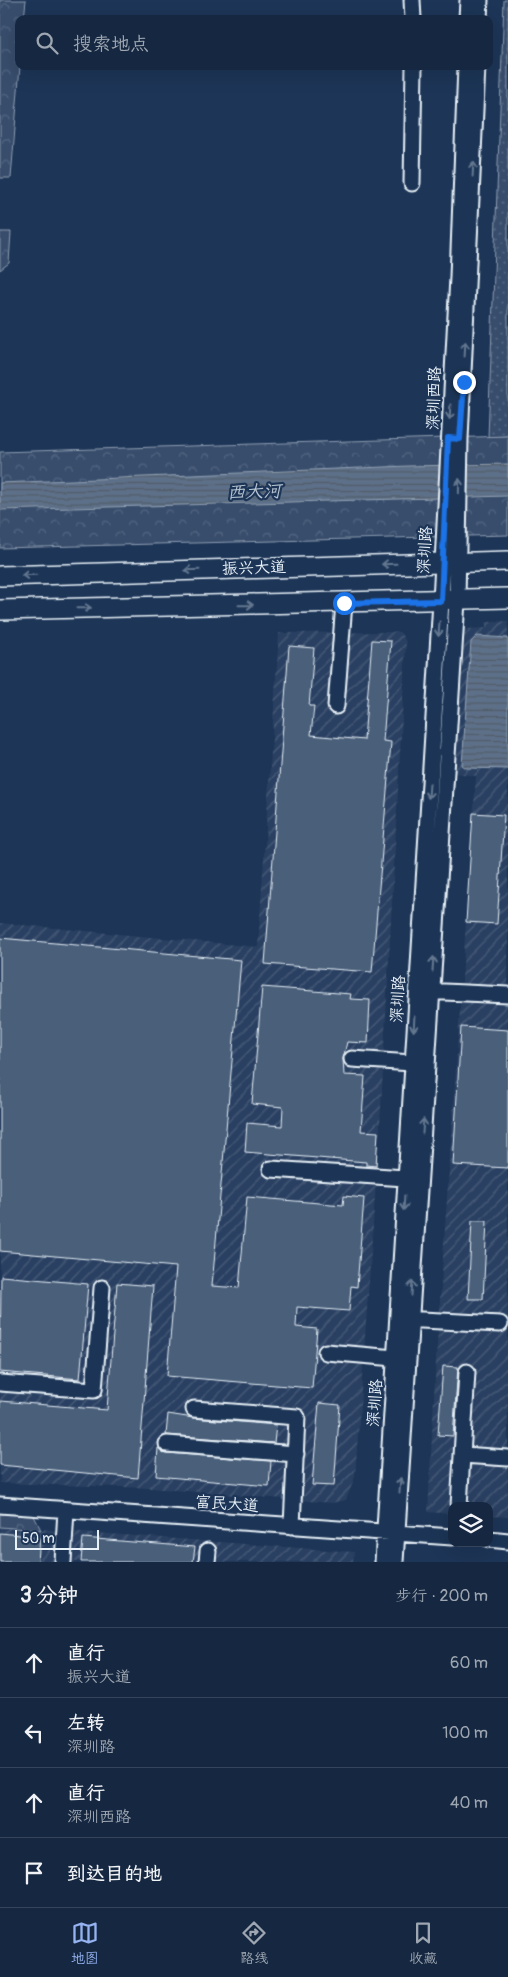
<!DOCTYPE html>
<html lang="zh">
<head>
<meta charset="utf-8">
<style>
  :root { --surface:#162841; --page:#1f3048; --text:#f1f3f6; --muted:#9ea6b1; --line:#35445a; --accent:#95b2f1 }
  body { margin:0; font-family:Pangolin,"LXGW WenKai TC",sans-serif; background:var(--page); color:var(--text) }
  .controls { position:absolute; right:15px; bottom:15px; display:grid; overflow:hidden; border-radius:10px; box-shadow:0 5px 20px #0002 }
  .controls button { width:45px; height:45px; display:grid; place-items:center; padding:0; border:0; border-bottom:1px solid var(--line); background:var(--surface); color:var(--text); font:25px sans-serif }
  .scale { position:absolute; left:15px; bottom:12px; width:84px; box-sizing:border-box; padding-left:5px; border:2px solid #e8f1f8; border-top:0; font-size:14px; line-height:18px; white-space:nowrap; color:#e8f1f8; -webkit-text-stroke:4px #1d3557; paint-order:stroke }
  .stop { position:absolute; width:15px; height:15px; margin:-11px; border:4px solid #1a73e8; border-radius:50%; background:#fff }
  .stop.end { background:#1a73e8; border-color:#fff; box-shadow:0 1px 5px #0008 }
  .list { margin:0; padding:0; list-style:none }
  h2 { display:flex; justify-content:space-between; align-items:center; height:65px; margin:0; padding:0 20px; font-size:21px }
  h2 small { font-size:16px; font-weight:400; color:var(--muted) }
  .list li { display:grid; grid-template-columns:32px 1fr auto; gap:15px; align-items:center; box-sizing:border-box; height:70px; padding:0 20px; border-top:1px solid var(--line) }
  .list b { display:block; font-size:19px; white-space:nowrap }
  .list p { margin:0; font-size:16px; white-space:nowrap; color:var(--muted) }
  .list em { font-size:16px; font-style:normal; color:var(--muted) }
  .icon { flex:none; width:28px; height:28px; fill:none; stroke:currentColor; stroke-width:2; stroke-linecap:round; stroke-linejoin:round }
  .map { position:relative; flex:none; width:508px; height:1562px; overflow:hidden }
  .search { position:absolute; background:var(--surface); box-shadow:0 5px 20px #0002; left:15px; right:15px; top:15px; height:55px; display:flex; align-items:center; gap:12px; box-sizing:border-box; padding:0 18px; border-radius:10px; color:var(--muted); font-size:19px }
  .sheet { height:345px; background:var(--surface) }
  nav { display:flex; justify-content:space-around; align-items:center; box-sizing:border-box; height:70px; border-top:1px solid var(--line); background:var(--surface); font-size:14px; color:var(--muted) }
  nav a { display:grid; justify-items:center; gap:2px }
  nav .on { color:var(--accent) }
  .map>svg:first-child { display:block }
  .industrial { fill:url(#industrial-furrows) }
  .grass { fill:url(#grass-dots); stroke:#909fb2 }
  .forest { fill:url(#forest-crowns); stroke:#909fb2 }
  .water { fill:url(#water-rules); stroke:#95a4b5 }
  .building { fill:#495e7a; stroke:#e8f1f8 }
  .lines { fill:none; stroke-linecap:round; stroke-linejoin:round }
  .minor-casing { stroke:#e8f1f8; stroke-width:19 }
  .major-casing { stroke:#e8f1f8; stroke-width:22 }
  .minor { stroke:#1d3557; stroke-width:15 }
  .major { stroke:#1d3557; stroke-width:19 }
  .oneway { stroke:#64778f }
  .route { stroke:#1a73e8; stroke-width:6 }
  .labels { text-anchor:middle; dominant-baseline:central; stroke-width:4.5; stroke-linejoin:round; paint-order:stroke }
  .street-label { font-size:16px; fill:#e8f1f8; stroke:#1d3557 }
  .water-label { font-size:18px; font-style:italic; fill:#b7c4d1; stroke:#1d3557 }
</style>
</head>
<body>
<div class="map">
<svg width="508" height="1562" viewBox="0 0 508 1562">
  <defs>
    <pattern id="industrial-furrows" width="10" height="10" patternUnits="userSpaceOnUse" patternTransform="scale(1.25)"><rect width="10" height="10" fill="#2a4162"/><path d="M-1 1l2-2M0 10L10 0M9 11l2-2" fill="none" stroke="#495d79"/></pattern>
    <pattern id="grass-dots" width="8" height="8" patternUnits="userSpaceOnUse" patternTransform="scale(1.25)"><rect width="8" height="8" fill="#374d6c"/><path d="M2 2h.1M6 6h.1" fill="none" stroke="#546782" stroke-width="1.8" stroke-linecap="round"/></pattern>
    <pattern id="forest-crowns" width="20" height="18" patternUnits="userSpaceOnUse" patternTransform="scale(1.25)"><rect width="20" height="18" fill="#374d6c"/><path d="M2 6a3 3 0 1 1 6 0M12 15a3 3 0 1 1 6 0" fill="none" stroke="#546782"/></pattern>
    <pattern id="water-rules" width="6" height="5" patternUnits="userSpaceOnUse" patternTransform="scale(1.25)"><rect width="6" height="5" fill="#5d7089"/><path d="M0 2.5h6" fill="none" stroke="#505a66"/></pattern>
  </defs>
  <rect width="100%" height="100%" fill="#1d3557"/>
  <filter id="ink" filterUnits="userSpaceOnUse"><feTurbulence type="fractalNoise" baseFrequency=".02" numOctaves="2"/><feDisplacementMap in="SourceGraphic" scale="10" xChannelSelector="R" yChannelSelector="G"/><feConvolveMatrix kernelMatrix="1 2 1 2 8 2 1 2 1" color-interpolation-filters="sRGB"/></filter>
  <g filter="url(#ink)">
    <path class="industrial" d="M508,621V1517L489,1516V1506H452V1514L428,1512L436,1359L476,776L455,773L464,629L486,628V622Z
      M400,632L406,642L380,1126L355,1477L346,1500L332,1503L150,1488L0,1483V923L258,947L279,633Z
      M0,1526L354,1552L353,1562H0Z"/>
    <path class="grass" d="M504,0H508V436L488,437Z"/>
    <path class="forest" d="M0,0H26L24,19H19L20,66L11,178H0Z
      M0,232H11L9,263L0,270Z
      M508,436V535L0,548V452Z
      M0,1512L33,1514L41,1530L0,1527Z"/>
    <path class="water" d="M508,464V496L0,510V483L408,466Z
      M477,636L508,638V769L466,768L462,765L471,642Z"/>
    <path class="building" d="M372,640L391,641L383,741L391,742L372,972L265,964L289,646L314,648L309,706H314L311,735L364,740Z
      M473,813L504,815L497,924L466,922Z
      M0,938L241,960L212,1286L239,1288L247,1197L343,1205L344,1196L364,1198L357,1287L351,1286L349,1311L297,1307L296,1327L317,1329L312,1388L167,1376L176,1267L0,1251Z
      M262,987L351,994L350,999L370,1000L368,1043L347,1042L343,1059L344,1075L365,1076L361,1131L378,1132L376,1166L366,1165V1162L245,1152L247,1123L282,1126L283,1107L252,1104Z
      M461,1027L508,1030V1168L453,1165Z
      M472,1221H487L483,1299H468Z
      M1,1276L88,1284L80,1379L0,1372Z
      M117,1283L153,1286L138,1478L0,1465V1401L107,1410Z
      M443,1366L458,1367L453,1436L438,1435Z
      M319,1403L340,1405L334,1486L312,1485Z
      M168,1414L193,1418L276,1425L274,1443L166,1435Z
      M158,1448L166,1453L271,1461L269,1486L156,1476Z
      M0,1533L40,1537L38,1562H0Z
      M83,1538L195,1547L193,1562H81Z"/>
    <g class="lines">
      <defs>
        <path id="minor" d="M412,0L413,19
          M467,19L468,0
          M479,19L480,0
          M412,183L414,66
          M450,438L460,439L477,66
          M336,706L344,603
          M423,991L508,995
          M352,1059L412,1063
          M271,1169L405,1178
          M402,1319L500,1324
          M326,1352L395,1358
          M0,1383L94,1390L102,1288
          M194,1409L297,1417L292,1526
          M167,1444L296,1454
          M462,1455L508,1458
          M0,1505L452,1537
          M459,1506L467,1372
          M489,1539L508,1541
          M63,1562L66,1510
          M207,1562L208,1551
          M383,1562L441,601L458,277L466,66
          M395,1562L457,601L460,439"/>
        <path id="major" d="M0,576L508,561
          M0,610L508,598"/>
      </defs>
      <use href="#minor" class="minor-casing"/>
      <use href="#major" class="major-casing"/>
      <use href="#minor" class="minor"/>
      <use href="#major" class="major"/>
    </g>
    <defs><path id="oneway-shaft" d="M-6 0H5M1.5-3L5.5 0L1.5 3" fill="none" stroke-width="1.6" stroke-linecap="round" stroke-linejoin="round" transform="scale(1.25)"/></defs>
    <g class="oneway">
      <use href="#oneway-shaft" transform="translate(473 169) rotate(-87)"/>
      <use href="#oneway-shaft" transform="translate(465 349) rotate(-87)"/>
      <use href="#oneway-shaft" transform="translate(450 412) rotate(93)"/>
      <use href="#oneway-shaft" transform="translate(459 486) rotate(-89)"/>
      <use href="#oneway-shaft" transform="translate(389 564) rotate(178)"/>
      <use href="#oneway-shaft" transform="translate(192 570) rotate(178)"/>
      <use href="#oneway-shaft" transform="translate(29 575) rotate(178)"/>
      <use href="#oneway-shaft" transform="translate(246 605) rotate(-1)"/>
      <use href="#oneway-shaft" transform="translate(84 608) rotate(-1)"/>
      <use href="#oneway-shaft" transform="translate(439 629) rotate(94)"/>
      <use href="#oneway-shaft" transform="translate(429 791) rotate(94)"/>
      <use href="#oneway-shaft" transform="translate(433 964) rotate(-86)"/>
      <use href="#oneway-shaft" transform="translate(414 1024) rotate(93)"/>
      <use href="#oneway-shaft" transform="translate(423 1126) rotate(-86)"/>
      <use href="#oneway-shaft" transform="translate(404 1203) rotate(93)"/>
      <use href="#oneway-shaft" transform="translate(412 1288) rotate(-86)"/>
      <use href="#oneway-shaft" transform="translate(400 1485) rotate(-86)"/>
    </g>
  </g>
  <g class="lines" filter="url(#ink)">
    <path class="route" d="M344,603L441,601L448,438L460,439L464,382"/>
  </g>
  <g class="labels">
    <g class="street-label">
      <text transform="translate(434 398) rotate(-88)">深圳西路</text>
      <text transform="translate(425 550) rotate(-87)">深圳路</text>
      <text transform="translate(254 568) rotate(-2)">振兴大道</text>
      <text transform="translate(398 999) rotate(-87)">深圳路</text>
      <text transform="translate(375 1403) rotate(-86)">深圳路</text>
      <text transform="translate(227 1504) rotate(4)">富民大道</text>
    </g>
    <g class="water-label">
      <text transform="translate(254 492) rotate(-2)">西大河</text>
    </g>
  </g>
</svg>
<div class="controls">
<button><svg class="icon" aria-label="layers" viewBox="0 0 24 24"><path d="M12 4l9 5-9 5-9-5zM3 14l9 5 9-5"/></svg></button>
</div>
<div class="scale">50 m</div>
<div class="stop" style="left:344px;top:603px"></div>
<div class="stop end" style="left:464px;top:382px"></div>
<div class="search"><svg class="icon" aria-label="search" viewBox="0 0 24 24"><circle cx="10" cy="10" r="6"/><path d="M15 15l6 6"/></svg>搜索地点</div>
</div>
<section class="sheet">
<h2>3 分钟<small>步行 · 200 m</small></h2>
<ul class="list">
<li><svg class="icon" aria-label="ahead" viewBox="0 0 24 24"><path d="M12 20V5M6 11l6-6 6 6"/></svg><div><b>直行</b><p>振兴大道</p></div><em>60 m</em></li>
<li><svg class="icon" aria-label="left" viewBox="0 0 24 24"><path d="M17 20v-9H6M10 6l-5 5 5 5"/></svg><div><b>左转</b><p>深圳路</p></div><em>100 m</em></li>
<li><svg class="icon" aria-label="ahead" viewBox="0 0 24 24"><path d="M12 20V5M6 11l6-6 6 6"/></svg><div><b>直行</b><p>深圳西路</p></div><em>40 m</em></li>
<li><svg class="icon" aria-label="arrive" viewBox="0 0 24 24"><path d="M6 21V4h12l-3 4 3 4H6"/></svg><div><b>到达目的地</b></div></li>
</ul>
</section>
<nav>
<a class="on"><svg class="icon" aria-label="map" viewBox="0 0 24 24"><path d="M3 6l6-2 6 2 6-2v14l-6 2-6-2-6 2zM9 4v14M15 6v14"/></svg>地图</a>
<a><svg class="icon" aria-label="directions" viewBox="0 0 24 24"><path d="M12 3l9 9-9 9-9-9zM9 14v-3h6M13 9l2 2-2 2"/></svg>路线</a>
<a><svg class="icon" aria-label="saved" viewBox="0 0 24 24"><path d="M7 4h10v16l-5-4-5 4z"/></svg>收藏</a>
</nav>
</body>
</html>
